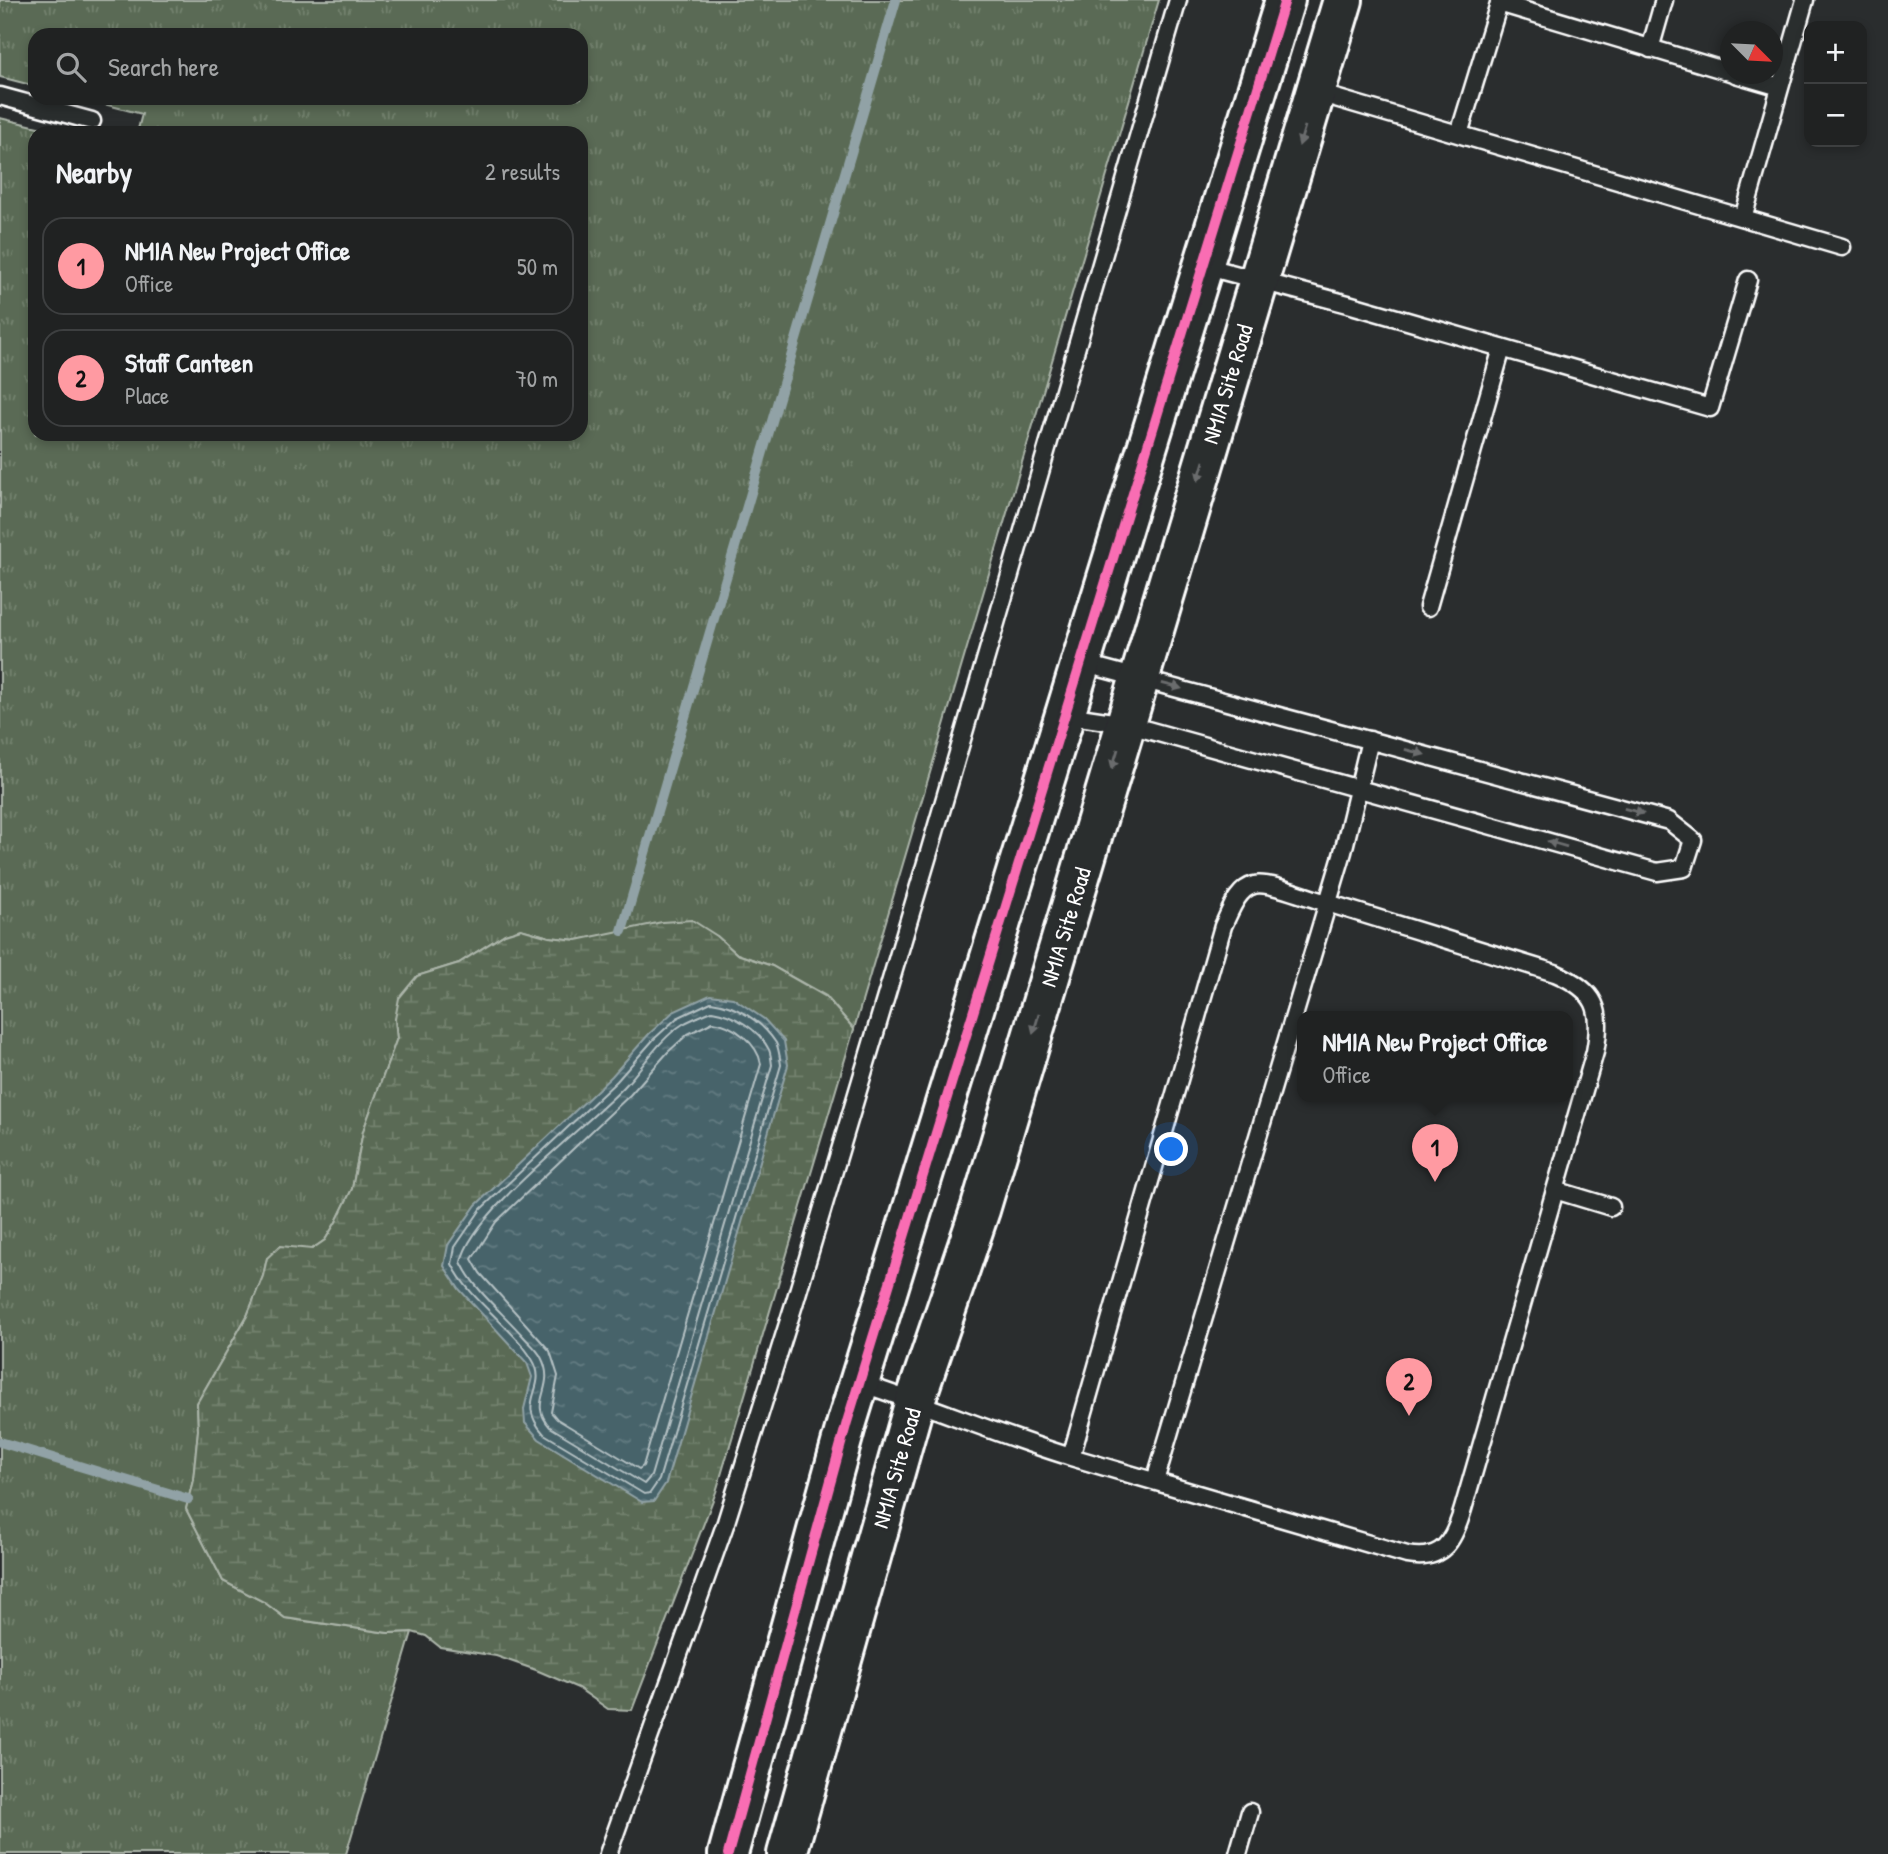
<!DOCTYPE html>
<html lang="en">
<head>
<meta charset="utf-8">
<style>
  :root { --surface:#202222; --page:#2d2f2f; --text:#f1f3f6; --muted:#a2a4a5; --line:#3d3f40; --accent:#ff9aa2 }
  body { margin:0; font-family:"Patrick Hand",sans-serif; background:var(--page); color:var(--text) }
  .controls { position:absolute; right:21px; top:21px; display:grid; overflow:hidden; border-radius:14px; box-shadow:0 4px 10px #0003 }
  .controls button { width:63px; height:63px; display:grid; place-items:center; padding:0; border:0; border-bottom:2px solid var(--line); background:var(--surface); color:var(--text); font:35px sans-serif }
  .compass { position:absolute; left:1720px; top:21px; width:63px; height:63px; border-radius:50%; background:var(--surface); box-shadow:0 4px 10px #0003; rotate:114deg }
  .you { position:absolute; left:1172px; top:1150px; width:24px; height:24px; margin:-18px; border:5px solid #fff; border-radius:50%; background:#1a73e8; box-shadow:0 0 0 10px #1a73e833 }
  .badge { display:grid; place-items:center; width:46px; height:46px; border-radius:50%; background:var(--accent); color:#111; font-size:23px; font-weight:700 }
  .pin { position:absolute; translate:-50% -58px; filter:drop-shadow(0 2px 4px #0008) }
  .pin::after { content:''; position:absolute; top:37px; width:24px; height:21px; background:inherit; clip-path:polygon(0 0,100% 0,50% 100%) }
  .popup { position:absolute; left:1297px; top:1011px; width:276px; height:91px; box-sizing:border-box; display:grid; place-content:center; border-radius:14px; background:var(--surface); filter:drop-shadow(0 2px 5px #0005); font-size:23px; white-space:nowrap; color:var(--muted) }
  .popup b { font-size:26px; color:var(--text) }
  .popup::after { content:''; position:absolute; left:50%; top:100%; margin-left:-14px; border:14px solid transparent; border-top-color:var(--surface) }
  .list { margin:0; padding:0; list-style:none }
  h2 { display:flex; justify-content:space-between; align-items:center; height:91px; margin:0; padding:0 28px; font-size:30px }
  h2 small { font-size:23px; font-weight:400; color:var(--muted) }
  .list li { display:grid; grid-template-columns:46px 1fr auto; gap:21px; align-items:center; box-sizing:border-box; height:98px; margin:0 14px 14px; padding:0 14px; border:2px solid var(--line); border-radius:21px }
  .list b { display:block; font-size:26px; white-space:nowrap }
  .list p { margin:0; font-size:23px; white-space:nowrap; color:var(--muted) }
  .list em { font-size:23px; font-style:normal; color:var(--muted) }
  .icon { flex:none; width:38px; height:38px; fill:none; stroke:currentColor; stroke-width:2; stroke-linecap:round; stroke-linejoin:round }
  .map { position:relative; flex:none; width:1888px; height:1854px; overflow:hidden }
  .search { position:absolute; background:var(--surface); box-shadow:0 4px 10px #0003; left:28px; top:28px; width:560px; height:77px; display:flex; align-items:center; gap:18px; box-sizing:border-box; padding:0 24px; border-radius:21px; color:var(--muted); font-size:26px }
  .panel { position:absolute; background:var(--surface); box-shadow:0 4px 10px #0003; left:28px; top:126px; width:560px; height:315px; border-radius:21px }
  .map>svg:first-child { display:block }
  .grass { fill:url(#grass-tufts); stroke:#acb5aa; stroke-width:2 }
  .wetland { fill:url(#wetland-marsh); stroke:#acb5aa; stroke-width:2 }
  .water { fill:url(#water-ripples); stroke:#91a2a6; stroke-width:2 }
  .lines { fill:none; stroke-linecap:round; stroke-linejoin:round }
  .shore { stroke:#b5c1c4; stroke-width:2 }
  .stream { stroke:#91a2a6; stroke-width:10 }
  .service-casing { stroke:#fff; stroke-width:21 }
  .tertiary-casing { stroke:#fff; stroke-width:44 }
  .service { stroke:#2a2d2e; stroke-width:16 }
  .tertiary { stroke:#2a2d2e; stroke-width:38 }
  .cycleway-casing { stroke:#2a2d2e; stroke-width:15 }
  .cycleway { stroke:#f96db3; stroke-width:10 }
  .oneway { fill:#6a6c6d }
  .labels { text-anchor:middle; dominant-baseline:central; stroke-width:6; stroke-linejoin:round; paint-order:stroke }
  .street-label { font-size:23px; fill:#fff; stroke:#2a2d2e }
</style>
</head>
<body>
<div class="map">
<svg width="1888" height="1854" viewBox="0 0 1888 1854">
  <defs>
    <pattern id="grass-tufts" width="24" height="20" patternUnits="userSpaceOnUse" patternTransform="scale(1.75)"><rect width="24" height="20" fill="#5a6b55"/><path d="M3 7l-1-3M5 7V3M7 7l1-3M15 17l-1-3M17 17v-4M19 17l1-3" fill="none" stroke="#73816e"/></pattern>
    <pattern id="wetland-marsh" width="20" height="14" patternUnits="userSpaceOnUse" patternTransform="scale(1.75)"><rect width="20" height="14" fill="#5a6b55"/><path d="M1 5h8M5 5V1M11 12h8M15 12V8" fill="none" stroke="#73816e"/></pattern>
    <pattern id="water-ripples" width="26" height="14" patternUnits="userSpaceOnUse" patternTransform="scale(1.75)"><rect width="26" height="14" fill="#47646b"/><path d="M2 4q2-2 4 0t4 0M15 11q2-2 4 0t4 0" fill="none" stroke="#637b81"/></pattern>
  </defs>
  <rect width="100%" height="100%" fill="#2a2d2e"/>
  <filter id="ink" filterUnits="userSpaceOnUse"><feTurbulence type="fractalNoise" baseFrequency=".0143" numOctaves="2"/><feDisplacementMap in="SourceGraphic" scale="14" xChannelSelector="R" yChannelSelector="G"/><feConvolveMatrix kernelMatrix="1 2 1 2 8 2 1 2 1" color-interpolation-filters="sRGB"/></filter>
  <g filter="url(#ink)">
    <path class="grass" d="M0,0H1159L854,1029L826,996L772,966L737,954L717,936L631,930L577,940L549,937L521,929L505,934L459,963L417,976L395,1019L397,1038L363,1131L352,1189L336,1222L325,1240L312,1249L267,1258L263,1276L247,1316L197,1403L198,1430L193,1480L186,1509L223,1581L264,1602L285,1618L388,1633L412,1632L346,1854H0V118L59,132L35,133V434H581V133H137L142,114L81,98H581V35H35V86L0,77Z"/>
    <path class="wetland" d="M692,920L717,936L737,954L772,966L826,997L854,1029L716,1492L632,1710L608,1709L578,1688L536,1670L496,1656L440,1647L426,1636L412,1632L388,1633L285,1618L264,1602L223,1581L186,1509L193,1480L198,1430L197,1403L247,1316L263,1276L267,1258L280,1246L312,1249L325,1240L336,1222L352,1189L363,1131L397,1038L395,1019L399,998L417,976L459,963L505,934L521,929L549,937L577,940L662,922Z"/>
    <path class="water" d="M710,995L733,998L764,1019L784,1041L788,1065L666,1483L654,1501L642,1502L539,1439L525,1423L524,1409L532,1377L527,1363L459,1289L444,1266L448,1245L476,1205L612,1076L649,1034L673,1012Z"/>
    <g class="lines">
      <path class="shore" d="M711,1002C736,1005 762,1021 776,1043C779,1049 780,1058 781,1065L659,1480L650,1493L644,1494L544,1434C513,1400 551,1389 532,1359C510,1324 470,1301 452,1264L455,1247L481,1209L617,1081L654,1039L677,1018Z
        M712,1011C733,1014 758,1029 768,1048C771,1052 771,1059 772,1065L651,1476L644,1484L550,1427C526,1400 558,1389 541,1357C537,1349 529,1343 523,1336C503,1313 474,1290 461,1262C471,1213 586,1127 624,1087C643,1067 659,1039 683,1024C692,1019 703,1015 712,1011Z
        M713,1022C733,1024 758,1044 761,1064L643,1466L639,1469L557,1419L551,1412L558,1376L550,1351L480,1273L472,1259L496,1222L630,1095L668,1052L688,1034Z"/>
      <path class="stream" d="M622,931L896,0
        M0,1442L188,1499"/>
      <defs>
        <path id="service" d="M1499,3L1730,72
          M1650,49L1664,0
          M1735,74L1780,87
          M1315,92L1842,247
          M0,96L92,121
          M1459,134L1500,0
          M1743,218L1805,0
          M1204,266L1348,304L1710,408L1748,280
          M1428,607L1502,348
          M1066,715L1126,724L1657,872L1684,868L1693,840L1669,821L1082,663
          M1555,1190L1611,1207
          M860,1383C931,1406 999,1435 1071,1457L1407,1555C1443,1562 1454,1540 1463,1509L1595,1052C1603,1009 1597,991 1555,973C1477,949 1399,925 1321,901C1306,897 1268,881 1254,885C1237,889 1230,912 1223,926L1071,1457
          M1155,1481L1343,852L1370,740
          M608,1854L726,1522L796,1298L930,849L1178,0
          M1238,1854L1250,1812"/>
        <path id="tertiary" d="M728,1854L847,1422L1285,0
          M787,1854L915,1401L980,1210L1343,0"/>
      </defs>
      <use href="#service" class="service-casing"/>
      <use href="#tertiary" class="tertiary-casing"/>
      <use href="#service" class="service"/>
      <use href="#tertiary" class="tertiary"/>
      <defs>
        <path id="cycleway" d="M728,1854L847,1422L1285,0"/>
      </defs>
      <use href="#cycleway" class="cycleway-casing"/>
      <use href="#cycleway" class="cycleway"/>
    </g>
    <defs><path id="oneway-solid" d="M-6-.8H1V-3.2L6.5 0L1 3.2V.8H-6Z" transform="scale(1.75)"/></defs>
    <g class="oneway">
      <use href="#oneway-solid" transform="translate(1302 136) rotate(107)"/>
      <use href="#oneway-solid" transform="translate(1201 471) rotate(107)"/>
      <use href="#oneway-solid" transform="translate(1172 686) rotate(15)"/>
      <use href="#oneway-solid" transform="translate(1415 752) rotate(15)"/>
      <use href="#oneway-solid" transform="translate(1115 759) rotate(107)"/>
      <use href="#oneway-solid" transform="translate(1634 811) rotate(15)"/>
      <use href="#oneway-solid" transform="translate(1557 844) rotate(-164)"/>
      <use href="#oneway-solid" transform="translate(1036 1024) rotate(107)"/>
    </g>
  </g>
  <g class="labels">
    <g class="street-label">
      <text transform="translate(1227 384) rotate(-73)">NMIA Site Road</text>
      <text transform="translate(1065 927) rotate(-73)">NMIA Site Road</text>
      <text transform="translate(896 1468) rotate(-74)">NMIA Site Road</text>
    </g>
  </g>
</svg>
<div class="controls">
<button>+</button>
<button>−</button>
</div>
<svg class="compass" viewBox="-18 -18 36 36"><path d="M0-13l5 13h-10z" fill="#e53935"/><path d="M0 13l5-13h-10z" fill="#a2a4a5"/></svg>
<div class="you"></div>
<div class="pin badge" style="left:1435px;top:1182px">1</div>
<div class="popup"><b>NMIA New Project Office</b>Office</div>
<div class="pin badge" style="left:1409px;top:1416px">2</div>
<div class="search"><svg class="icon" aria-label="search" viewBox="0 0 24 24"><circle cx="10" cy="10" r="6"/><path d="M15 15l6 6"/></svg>Search here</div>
<section class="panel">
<h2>Nearby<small>2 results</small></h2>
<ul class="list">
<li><span class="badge">1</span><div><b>NMIA New Project Office</b><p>Office</p></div><em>50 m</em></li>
<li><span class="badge">2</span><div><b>Staff Canteen</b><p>Place</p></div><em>70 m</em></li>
</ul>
</section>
</div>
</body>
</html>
